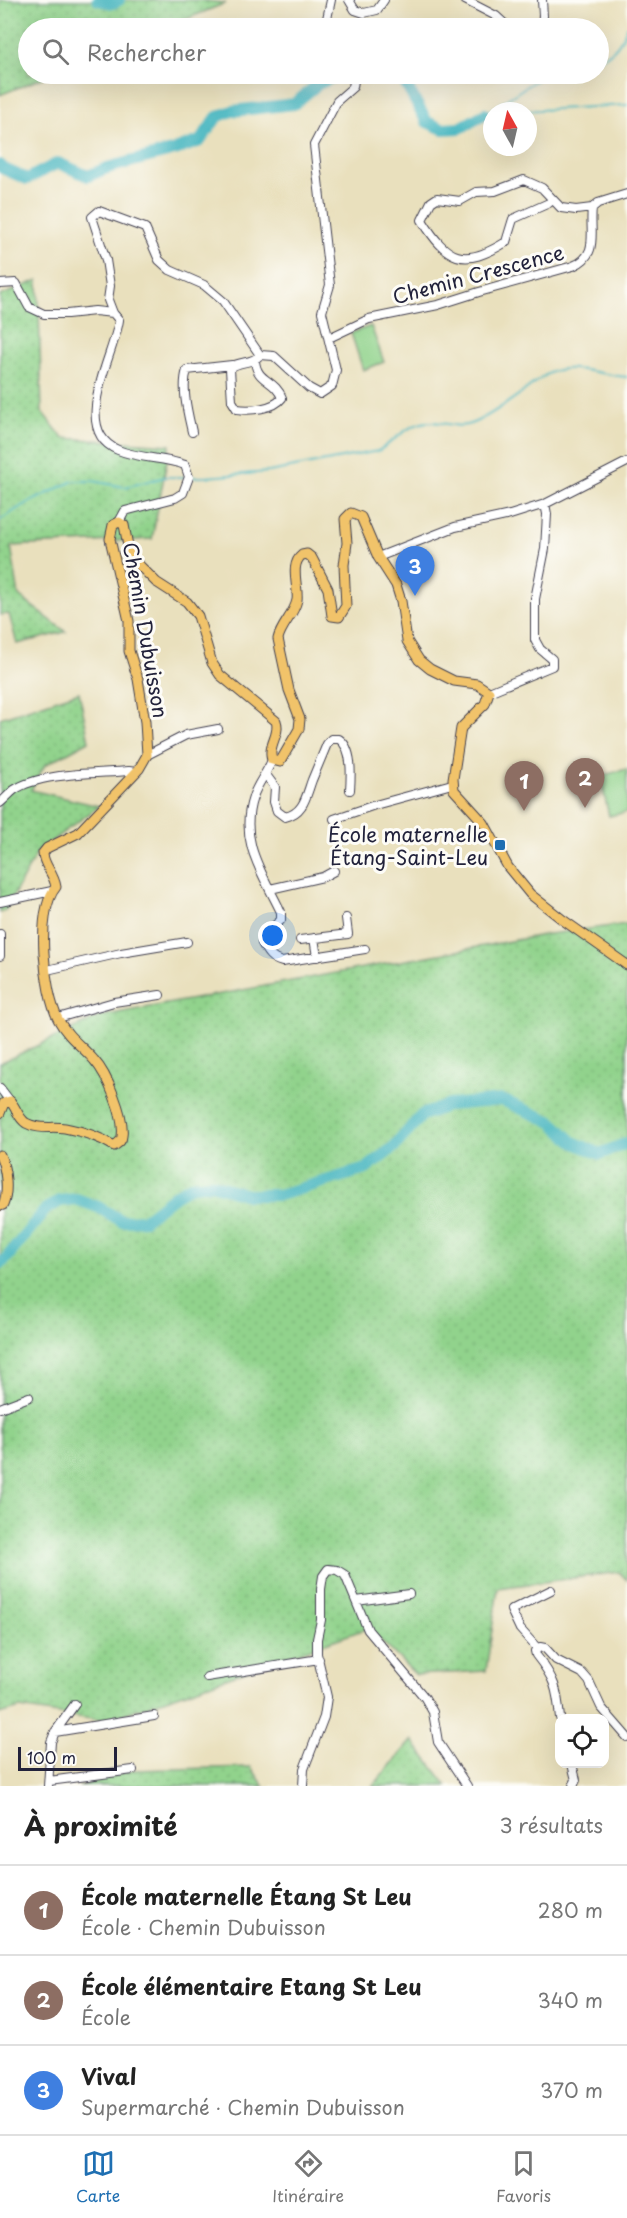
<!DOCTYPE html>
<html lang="fr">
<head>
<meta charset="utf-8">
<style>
  :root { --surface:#fff; --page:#f6f6f6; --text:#222; --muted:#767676; --line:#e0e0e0; --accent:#1f6fb2 }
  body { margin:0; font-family:"Playpen Sans",sans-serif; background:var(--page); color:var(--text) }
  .controls { position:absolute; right:18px; bottom:18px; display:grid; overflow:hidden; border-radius:12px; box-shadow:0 6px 24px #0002 }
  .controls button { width:54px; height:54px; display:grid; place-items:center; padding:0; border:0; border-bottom:2px solid var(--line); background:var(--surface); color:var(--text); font:30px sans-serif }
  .compass { position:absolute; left:483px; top:102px; width:54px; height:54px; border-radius:50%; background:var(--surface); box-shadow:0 6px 24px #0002; rotate:352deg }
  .scale { position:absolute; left:18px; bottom:15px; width:99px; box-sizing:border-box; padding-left:6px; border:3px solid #22223b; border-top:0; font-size:16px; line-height:21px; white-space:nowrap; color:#22223b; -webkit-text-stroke:4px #fdfcf7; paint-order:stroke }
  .you { position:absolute; left:273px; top:936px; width:21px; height:21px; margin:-15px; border:4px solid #fff; border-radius:50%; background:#1a73e8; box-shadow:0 0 0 9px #1a73e833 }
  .badge { display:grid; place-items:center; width:39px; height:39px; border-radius:50%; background:var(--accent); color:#fff; font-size:20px; font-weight:700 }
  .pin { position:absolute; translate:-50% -50px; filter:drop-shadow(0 2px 3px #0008) }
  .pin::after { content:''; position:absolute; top:32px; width:21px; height:18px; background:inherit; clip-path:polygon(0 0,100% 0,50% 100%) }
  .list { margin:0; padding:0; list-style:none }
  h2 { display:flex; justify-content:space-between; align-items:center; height:78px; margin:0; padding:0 24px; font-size:26px }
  h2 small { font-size:20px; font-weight:400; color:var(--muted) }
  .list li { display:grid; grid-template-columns:39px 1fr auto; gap:18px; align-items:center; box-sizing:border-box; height:90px; padding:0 24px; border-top:2px solid var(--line) }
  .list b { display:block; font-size:22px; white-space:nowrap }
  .list p { margin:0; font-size:20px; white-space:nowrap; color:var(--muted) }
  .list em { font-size:20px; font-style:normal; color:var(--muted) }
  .icon { flex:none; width:33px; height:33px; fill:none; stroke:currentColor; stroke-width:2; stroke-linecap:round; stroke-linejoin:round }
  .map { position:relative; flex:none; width:627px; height:1786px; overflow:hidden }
  .search { position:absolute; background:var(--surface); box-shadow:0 6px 24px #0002; left:18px; right:18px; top:18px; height:66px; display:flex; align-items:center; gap:15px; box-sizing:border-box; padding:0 21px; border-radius:33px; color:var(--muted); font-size:22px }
  .sheet { height:348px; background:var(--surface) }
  nav { display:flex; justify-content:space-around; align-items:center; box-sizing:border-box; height:84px; border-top:2px solid var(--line); background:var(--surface); font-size:16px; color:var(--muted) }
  nav a { display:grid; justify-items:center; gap:3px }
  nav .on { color:var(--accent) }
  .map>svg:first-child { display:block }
  .grass { fill:url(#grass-dots); stroke:#5a7a64; stroke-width:1.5 }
  .park { fill:#91d38c; stroke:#5a7a64; stroke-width:1.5 }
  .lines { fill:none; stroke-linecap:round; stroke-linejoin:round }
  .stream { stroke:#47b6c0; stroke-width:2 }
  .river { stroke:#47b6c0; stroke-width:12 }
  .minor-casing { stroke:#403e4e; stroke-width:10 }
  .major-casing { stroke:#403e4e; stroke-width:11 }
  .minor { stroke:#fff; stroke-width:8 }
  .major { stroke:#f1c36a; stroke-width:9 }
  .poi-dot { fill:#1f6fb2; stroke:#fdfcf7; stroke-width:2 }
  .labels { text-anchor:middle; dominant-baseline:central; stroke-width:6; stroke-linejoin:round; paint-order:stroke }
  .street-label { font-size:20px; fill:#22223b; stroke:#fdfcf7 }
  .poi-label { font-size:20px; fill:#22223b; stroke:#fdfcf7; text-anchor:end }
</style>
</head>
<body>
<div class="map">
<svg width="627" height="1786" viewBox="0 0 627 1786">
  <defs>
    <pattern id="grass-dots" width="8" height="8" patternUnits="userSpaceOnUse" patternTransform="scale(1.5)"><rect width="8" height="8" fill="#91d38c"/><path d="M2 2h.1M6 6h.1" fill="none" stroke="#7db57a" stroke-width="1.8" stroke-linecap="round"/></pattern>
  </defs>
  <rect width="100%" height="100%" fill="#fdfcf7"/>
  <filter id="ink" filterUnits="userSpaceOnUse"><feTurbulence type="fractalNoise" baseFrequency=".0167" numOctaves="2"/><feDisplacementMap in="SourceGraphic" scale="12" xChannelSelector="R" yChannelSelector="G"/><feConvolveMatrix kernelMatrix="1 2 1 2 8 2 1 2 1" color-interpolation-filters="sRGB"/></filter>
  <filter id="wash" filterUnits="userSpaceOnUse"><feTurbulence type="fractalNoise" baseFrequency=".008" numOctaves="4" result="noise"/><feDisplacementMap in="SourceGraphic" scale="24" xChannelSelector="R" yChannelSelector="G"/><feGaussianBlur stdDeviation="1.35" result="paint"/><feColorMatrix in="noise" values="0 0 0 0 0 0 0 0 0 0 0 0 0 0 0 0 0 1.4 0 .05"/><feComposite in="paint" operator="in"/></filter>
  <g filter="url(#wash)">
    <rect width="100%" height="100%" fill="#e9e0bd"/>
    <path class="grass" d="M0,0H197L226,3L164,28H28V74H52L0,95Z
      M38,280L42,412L63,438L170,445L152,539L11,546L19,596L66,632L17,644L9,614L0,615V296Z
      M79,692L89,741L45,765L31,790L99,806L38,851L5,911L0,913V718Z
      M627,924V1580L619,1572L498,1588L486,1671L416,1675L368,1628L104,1721L20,1708L0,1714V1063L101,1016L549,934Z
      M412,1740L447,1786H373Z
      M251,1767L264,1786H79L134,1770Z"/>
    <path class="park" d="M371,326L384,362L363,370L351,333Z
      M627,769V812L609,816L600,776Z"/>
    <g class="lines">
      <path class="stream" d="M598,60C615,52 622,42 627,26
        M521,111L627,105
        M485,114L545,74
        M0,520L22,506L73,481H93L125,487L165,477H206L269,472L378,451C395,441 408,423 429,422C444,421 457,430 473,423C490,416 509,402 524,391C533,384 543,375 554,371C577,364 604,376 627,377"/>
      <path class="river" d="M98,0L113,3L119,0
        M392,74L404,81L427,122L443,129L460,128L485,114
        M0,165L4,169L27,179L58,163L88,176L107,168L175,150L200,141L217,117L232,111L294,104L318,84L340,74
        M0,1263L5,1260L46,1209L60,1201L76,1199L98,1207L122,1221L144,1220L174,1196L191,1186L212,1184L247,1195H279L366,1169L394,1147L422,1115L449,1105L502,1100L552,1122L573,1142L600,1154L627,1143"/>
    </g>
  </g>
  <g filter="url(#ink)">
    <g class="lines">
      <defs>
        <path id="minor" d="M349,0L355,10L364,13L377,10L384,0
          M465,0L496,16L509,28
          M325,28L331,0
          M541,28L543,16L542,0
          M552,200L549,203L513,219L506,242C463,269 447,260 422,220L431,202L437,198L460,201L476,192L495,191L524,180L542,188L561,208L576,210L592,208L598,203L627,194
          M0,284L16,283L29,307L44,314H67L95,311L113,313
          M329,338L369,319L438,305L479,292L573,266C600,255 589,232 592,208
          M255,360C256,382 275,379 282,398C274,409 250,411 237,409L232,401L230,369C237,360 252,365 260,355
          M192,432C188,414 181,388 187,370L232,365
          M119,522L125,511L175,498L183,493L189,477L185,465C164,457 139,459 118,450C69,430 115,353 119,320L113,313L108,300L110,286L106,260L92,217L99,211L145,228L159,260L170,270L204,285L223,301L260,355L274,356L309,388L320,394L332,386L336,370L322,312L330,285L314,145L337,101L353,87L355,74
          M378,557L455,527L510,515L545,504
          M489,692L552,666V659L540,649L535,640V599L545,549L547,514L545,504L627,462
          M147,755L186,735L218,729
          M272,760C267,773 257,784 253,797C238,841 263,874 281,912V920L267,932L262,943C267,953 271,959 282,962L365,949
          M266,775L275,787L274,802L277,811L285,817C304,813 306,796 312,780C317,768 322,756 327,744L331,739H339C353,748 351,776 350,790
          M0,803C5,799 9,794 14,790C41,772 97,774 129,771L136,772
          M334,819L375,805L452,784
          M270,889L323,877L334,871
          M0,902L52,891
          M314,938L317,957
          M300,940L348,934L346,918
          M0,956V934
          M47,970L121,953L187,942
          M58,1018L114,1002L160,995
          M0,1088L10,1101
          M0,1408L29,1397
          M356,1601L409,1594
          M537,1648L520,1629L511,1610L551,1590
          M207,1677L319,1659
          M560,1718C557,1688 555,1679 536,1655L535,1651L540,1647L545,1648L556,1660L582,1673L589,1681L601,1707L627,1737
          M55,1732L154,1716
          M572,1764L576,1780L573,1786
          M49,1781L133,1770
          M48,1786L51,1742L55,1732L75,1704
          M303,1786L304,1769L324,1717L327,1697L317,1654V1639L321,1620V1589L323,1576L328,1569L337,1570L345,1575L368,1630L425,1698L433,1712L438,1742L467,1786"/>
        <path id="major" d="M0,1113L4,1103L10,1101C16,1107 18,1118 26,1123C38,1130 52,1126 65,1128C81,1131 100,1137 114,1146C118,1143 122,1141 122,1136C125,1117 107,1074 94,1060C80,1044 69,1039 58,1019C44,992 35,911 56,887C54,873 43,865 43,853L47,848L78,833L139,769L147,755L145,722L138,679L129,651V621L110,539L113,525L119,522L124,525L130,556L156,582L187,602L198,616L212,663L220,675L276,721C281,734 267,745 272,760L280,762L299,729L300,719L289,690L278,639C281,625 294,615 297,600C299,587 289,565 302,555L307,554L312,558L328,589L332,616L339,617L346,606L344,565L347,543L345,519L351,513L361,517L378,557L396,585L401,601L407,641L419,660L430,669L454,681L477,684L489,692L485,704L461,728L453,779L454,790L484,823L508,867L530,894L563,920L627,965
          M0,1155C6,1169 9,1191 3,1205L0,1206"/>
      </defs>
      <use href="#minor" class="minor-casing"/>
      <use href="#major" class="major-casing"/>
      <use href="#minor" class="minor"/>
      <use href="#major" class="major"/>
    </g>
  </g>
  <rect class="poi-dot" x="494" y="839" width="12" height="12" rx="3"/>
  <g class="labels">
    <g class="street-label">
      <text transform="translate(478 274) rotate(-15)">Chemin Crescence</text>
      <text transform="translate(146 630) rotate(80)">Chemin Dubuisson</text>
    </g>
    <g class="poi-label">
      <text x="488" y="834">École maternelle<tspan x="488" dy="23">Étang-Saint-Leu</tspan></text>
    </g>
  </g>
</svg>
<div class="controls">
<button><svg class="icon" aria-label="locate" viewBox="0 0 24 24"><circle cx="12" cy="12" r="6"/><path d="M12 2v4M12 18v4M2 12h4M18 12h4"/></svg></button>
</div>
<svg class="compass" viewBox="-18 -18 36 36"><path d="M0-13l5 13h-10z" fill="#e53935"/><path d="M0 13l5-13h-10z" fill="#767676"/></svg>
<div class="scale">100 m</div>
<div class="you"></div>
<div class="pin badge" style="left:524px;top:811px;background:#8d6e63">1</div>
<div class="pin badge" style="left:585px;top:808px;background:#8d6e63">2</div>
<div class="pin badge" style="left:415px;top:596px;background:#3f7fe0">3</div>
<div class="search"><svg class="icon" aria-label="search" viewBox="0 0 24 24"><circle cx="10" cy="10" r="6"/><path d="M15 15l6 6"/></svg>Rechercher</div>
</div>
<section class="sheet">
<h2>À proximité<small>3 résultats</small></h2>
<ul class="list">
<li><span class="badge" style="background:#8d6e63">1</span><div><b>École maternelle Étang St Leu</b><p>École · Chemin Dubuisson</p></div><em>280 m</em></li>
<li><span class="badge" style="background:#8d6e63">2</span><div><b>École élémentaire Etang St Leu</b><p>École</p></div><em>340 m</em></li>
<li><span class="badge" style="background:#3f7fe0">3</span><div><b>Vival</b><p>Supermarché · Chemin Dubuisson</p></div><em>370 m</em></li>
</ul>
</section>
<nav>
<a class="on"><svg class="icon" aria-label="map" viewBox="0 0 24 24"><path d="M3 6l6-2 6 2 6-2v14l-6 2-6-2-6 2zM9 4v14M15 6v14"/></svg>Carte</a>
<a><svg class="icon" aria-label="directions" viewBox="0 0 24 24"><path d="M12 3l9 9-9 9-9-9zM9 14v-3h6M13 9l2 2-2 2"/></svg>Itinéraire</a>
<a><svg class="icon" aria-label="saved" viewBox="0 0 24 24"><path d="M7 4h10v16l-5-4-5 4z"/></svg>Favoris</a>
</nav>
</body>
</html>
